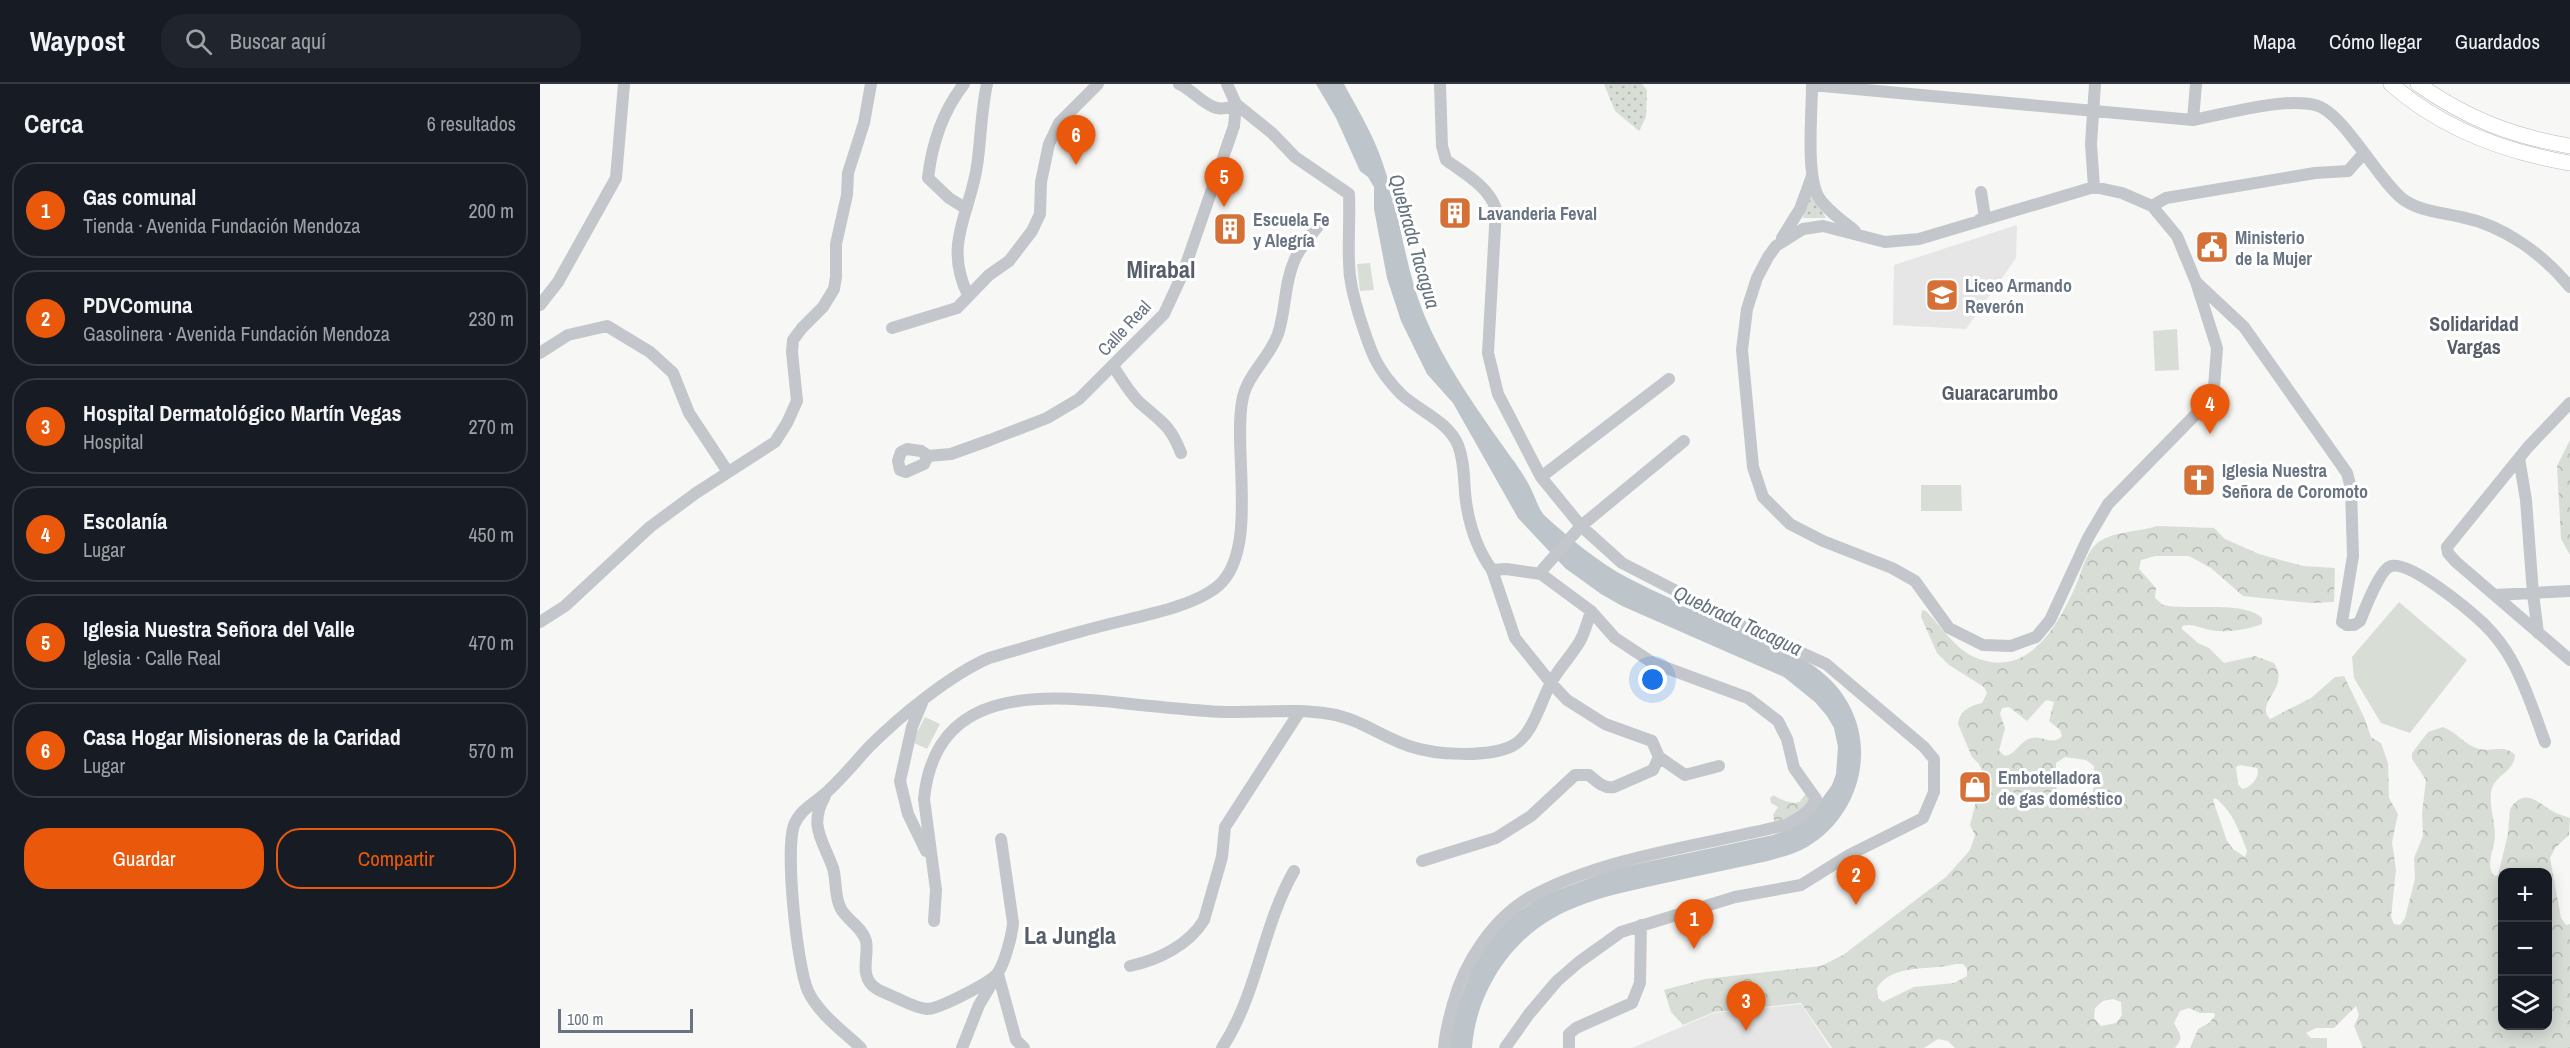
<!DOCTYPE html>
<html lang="es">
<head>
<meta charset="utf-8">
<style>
  :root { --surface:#171b24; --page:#20242c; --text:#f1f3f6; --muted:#9ea1a6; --line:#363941; --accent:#ea580c }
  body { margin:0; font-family:"Archivo Narrow",sans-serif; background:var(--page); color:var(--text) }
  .controls { position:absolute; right:18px; bottom:18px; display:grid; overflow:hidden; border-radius:12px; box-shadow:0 3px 15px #0003 }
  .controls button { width:54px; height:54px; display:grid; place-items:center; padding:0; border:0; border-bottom:2px solid var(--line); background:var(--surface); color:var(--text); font:30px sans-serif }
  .scale { position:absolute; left:18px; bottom:15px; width:135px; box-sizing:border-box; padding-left:6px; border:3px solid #697483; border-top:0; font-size:16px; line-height:21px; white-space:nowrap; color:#697483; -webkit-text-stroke:4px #fff; paint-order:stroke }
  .you { position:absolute; left:1113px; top:596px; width:21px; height:21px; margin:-15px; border:4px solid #fff; border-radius:50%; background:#1a73e8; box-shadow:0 0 0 9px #1a73e833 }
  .badge { display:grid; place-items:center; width:39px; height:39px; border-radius:50%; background:var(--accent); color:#fff; font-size:20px; font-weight:700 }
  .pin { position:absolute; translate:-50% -50px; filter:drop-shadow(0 2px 3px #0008) }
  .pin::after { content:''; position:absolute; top:32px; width:21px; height:18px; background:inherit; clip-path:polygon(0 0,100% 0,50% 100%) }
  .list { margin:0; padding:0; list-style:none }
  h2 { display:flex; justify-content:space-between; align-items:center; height:78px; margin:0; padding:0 24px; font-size:26px }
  h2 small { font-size:20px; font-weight:400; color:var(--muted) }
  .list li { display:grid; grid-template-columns:39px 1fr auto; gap:18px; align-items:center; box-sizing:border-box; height:96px; margin:0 12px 12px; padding:0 12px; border:2px solid var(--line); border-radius:24px }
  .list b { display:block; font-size:22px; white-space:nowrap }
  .list p { margin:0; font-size:20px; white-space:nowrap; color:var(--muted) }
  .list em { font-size:20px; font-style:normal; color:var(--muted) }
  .actions { display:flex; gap:12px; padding:18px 24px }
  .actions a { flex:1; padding:14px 0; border:2px solid var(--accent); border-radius:24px; text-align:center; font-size:21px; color:var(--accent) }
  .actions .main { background:var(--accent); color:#fff }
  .icon { flex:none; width:33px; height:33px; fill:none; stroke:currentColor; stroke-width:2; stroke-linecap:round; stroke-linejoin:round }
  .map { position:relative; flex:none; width:2030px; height:964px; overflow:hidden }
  header { display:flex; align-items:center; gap:36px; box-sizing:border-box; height:84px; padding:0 30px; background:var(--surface); border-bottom:2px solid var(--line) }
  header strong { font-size:28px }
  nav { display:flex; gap:33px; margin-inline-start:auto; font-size:21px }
  .search { width:420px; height:54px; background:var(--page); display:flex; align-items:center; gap:15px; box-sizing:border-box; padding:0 21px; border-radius:24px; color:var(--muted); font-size:22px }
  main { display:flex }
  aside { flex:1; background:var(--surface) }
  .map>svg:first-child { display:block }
  .built { fill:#e5e6e5 }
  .grass { fill:url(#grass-dots) }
  .forest { fill:url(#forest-crowns); fill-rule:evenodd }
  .garden { fill:#d8ded6 }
  .water { fill:#bdc5ca }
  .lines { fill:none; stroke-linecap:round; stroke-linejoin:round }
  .major-casing { stroke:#b5b8bc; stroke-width:16 }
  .minor { stroke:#c3c6ca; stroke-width:12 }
  .major { stroke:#fff; stroke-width:15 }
  .labels { text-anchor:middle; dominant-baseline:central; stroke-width:6; stroke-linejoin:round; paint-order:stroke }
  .poi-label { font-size:18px; font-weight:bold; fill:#697483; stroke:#fff; text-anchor:start }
  .street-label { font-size:18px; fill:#697483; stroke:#fff }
  .water-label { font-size:20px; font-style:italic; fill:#64747f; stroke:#fff }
  .neighbourhood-label { font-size:20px; font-weight:bold; fill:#565e69; stroke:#fff }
  .district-label { font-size:24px; font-weight:bold; fill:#565e69; stroke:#fff }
</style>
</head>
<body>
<header>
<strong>Waypost</strong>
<div class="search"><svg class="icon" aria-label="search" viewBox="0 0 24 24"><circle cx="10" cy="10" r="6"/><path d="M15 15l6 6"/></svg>Buscar aquí</div>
<nav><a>Mapa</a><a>Cómo llegar</a><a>Guardados</a></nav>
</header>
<main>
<aside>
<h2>Cerca<small>6 resultados</small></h2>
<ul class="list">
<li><span class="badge">1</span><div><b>Gas comunal</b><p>Tienda · Avenida Fundación Mendoza</p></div><em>200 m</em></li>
<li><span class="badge">2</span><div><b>PDVComuna</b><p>Gasolinera · Avenida Fundación Mendoza</p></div><em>230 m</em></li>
<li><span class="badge">3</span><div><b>Hospital Dermatológico Martín Vegas</b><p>Hospital</p></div><em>270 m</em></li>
<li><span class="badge">4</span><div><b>Escolanía</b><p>Lugar</p></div><em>450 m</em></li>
<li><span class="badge">5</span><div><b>Iglesia Nuestra Señora del Valle</b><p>Iglesia · Calle Real</p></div><em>470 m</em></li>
<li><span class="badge">6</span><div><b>Casa Hogar Misioneras de la Caridad</b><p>Lugar</p></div><em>570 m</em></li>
</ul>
<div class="actions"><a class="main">Guardar</a><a>Compartir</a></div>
</aside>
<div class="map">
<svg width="2030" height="964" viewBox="0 0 2030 964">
  <defs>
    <pattern id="grass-dots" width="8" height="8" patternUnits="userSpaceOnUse" patternTransform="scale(1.5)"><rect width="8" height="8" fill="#d8ded6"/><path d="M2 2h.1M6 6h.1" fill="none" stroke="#b3b9b3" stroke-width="1.8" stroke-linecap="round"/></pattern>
    <pattern id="forest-crowns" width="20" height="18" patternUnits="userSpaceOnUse" patternTransform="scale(1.5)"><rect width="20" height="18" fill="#d8ded6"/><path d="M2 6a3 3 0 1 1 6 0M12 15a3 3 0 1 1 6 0" fill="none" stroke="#b3b9b3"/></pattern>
  </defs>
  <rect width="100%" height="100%" fill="#f7f7f5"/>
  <path class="built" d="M1477,141L1476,174L1426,245L1353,241L1354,181Z
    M1261,920L1290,964H1092L1174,929Z"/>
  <path class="grass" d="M1064,0H1102L1107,6L1106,33L1099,47L1075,27Z
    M1270,107L1286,134H1263Z"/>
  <path class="forest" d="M2030,356V471L2021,455L2017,382Z
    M1617,442L1674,444L1685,455L1719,470L1763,482L1795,484L1794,518L1771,519L1703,512L1671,484L1649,472H1615L1601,476L1599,485L1616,504L1615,514L1623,521C1648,527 1704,516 1722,534V540C1706,546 1687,549 1670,546C1660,544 1652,539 1642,542V545L1658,559L1669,564L1684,579L1715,572L1734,579C1751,605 1714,617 1730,635L1771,614L1795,593L1804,592L1824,633L1831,653L1841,659L1848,679L1849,714L1858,730L1852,758L1856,786L1851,833L1854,840L1860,841L1865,834L1875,795L1874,774L1883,752L1882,729L1886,696L1872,675V669L1888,648L1903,643C1917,648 1924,661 1939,665C1952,668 1965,660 1975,671C1974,688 1956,691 1952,704C1948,718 1955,737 1955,751C1955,763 1945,781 1954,792L1958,791L1968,750L1970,725C1986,701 1999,721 2016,729C2020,731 2025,732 2030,734L2029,751L2015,764L2010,774L2021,834L2026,841L2030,840V964H1823L1814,942L1819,931L1816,922L1794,944H1776L1766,949L1771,954H1787V964H1650L1658,945L1669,939L1675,932L1674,929H1660L1649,924L1640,927L1634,939C1639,950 1645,952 1635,964H1415L1408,957L1398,955L1384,964H1292L1261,919L1174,928L1143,941L1131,928L1124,906L1165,895L1281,882L1303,871L1406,793L1430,766L1435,751L1430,741L1443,689L1439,680L1432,673L1418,640C1420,626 1430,622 1442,619L1447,609L1444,603L1409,581L1397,569L1381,533L1382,526L1386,527C1400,541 1414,563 1432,572C1487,598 1518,542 1536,501C1542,488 1546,466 1560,457C1576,447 1599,448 1617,442ZM1506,616L1514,618L1509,637L1520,646L1522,652L1520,654C1509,661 1503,651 1492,654C1480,656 1477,670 1465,672L1459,667L1465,644L1460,630L1462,624L1469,623L1487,637ZM1525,673L1546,676L1554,682L1555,699L1550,718L1522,721L1517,719L1516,679ZM1700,681L1717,684L1718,687C1718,695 1710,704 1702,705L1698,700L1696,683ZM1675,714C1692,726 1700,748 1707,767L1705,773L1693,765L1687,757L1673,716ZM1962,788H2008V942H1962ZM1415,880H1423L1427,885V892L1414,899L1374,903L1343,918L1338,914L1337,904C1352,879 1391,887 1415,880ZM1573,915L1581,918L1582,931L1576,939L1561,942L1554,934L1555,924L1563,917Z
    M1266,710L1270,712V722L1235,740L1233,731L1238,723L1231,719L1230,714L1234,711C1238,715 1253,721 1259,718C1262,716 1263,712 1266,710Z"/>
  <path class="garden" d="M830,179L834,206L820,207L817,180Z
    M1637,245L1639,286L1615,287L1613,247Z
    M1381,401H1421L1422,427H1381Z
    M1859,518L1927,576L1870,649L1841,639L1814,594L1812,573Z
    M385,633L400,640L387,665L372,658Z"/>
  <path class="water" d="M776,0H804C818,26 834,52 843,80C860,128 864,180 883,228C905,282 939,328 973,376C980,386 987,396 992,407C996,415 998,424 1004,431C1029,454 1058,478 1088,494C1119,510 1152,524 1184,538C1228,558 1285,575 1309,621C1336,671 1316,734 1267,763C1255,770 1241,773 1228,777C1194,784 1159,792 1125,799C1057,814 999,824 958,887C943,911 934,936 932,964H906L908,945L938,870L969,834L1002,812L1073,785L1233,751L1250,745L1268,734L1292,701L1296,690L1298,663L1294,644L1287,632L1275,618L1244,593L1082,522L1061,510L1025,484L978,434L913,319L887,290L861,237L847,194L834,125V103L828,93L820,87L796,34Z"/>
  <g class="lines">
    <defs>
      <path id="major" d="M1851,0C1901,44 1965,68 2030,79
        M1878,0C1926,34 1971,52 2030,62"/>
    </defs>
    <use href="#major" class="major-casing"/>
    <path class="minor" d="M424,0C402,28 392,59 388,94L409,114L425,124
      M639,0C659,9 672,35 696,20L732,49L755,73L809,110C810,133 808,155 809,178C809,197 814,213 819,231C830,265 835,284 861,310C879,327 908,337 918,361C926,381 923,404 927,424C931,447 939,468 952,486L966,485L1001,490L1051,527L1075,554L1113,579L1208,614L1238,637L1247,655L1254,684L1276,715C1270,728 1259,734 1246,741C1165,761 1066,772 992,812C954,833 924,878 913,920C909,934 905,949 904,964
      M900,0L902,62L906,76C925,90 948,102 956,125L948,269L958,310L1001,393L1041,442L1082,479L1214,547L1286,580L1384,663L1394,675V708L1383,734L1309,771L1261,801L1195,813L1081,848L1039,878L1017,897L989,930L965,964
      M1656,0L1653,36C1686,30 1744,13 1775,21C1803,27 1838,97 1864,116C1882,128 1901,128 1921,133C1963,141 2003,170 2030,203
      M1554,103L1582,109L1612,122L1637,152L1656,198L1677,264L1674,303L1658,328L1568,420L1548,454L1510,536L1496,553L1471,562L1443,561L1409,544L1375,497L1352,484L1283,457L1250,440L1223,413L1213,383L1202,266L1207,225L1217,194L1228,173L1236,162L1263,145L1283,142L1345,158L1379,155Z
      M1554,103L1551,60L1555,0
      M1612,122L1626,114L1775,89L1808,87L1824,69
      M1439,136L1445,134L1441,108
      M1315,147C1303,137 1286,126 1278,112C1266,89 1272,28 1272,1L1653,36
      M1242,154L1260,125L1272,92
      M1657,199L1704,243L1807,389L1811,404L1813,472L1802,538L1807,541H1814L1820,537C1825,525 1840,485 1851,482C1871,477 1929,526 1944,540C1954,550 1965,564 1972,577C1986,602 1995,631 2005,658
      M428,211C403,160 430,130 437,82C441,55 441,27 447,0
      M0,221L18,198L76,94L84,0
      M352,244L417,224L449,191L469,177L492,147L500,130L501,98L509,60L519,39L558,0
      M0,269L28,251L67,242L110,268L133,289L149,329L188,388
      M573,282C581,294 589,308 599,318C620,337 630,340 641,369
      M2030,319L1988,363L1907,463L1908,469L1916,478L2030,576
      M367,365L381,367L388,372L384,380L366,388L360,386L358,377L361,368Z
      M388,372L411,370L450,356L507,334L539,315L624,230L643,189L694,42L696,20L687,0
      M1979,374L1986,416L1993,510L1998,549
      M1001,393L1129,295
      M952,486L975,554L1011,599L1027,616L1065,640L1112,657L1119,673L1145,691L1179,682
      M1001,490L1003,485L1041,442L1144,357
      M1955,511L2030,507
      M0,538L25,522L110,443L156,409L235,358L247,339L257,317L252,268L253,256L262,244L283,223L294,205L296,193V160L307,111L308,89L324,39L331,0
      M382,619L372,643L360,697L368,730L386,767
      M285,712C268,742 283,756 293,784C297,798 294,812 301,825C307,836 323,844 326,857C329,871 320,889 332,901C336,906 346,909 352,912C362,916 375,924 387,925C399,925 447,900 456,891C464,883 472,851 473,839L461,755
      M882,777L956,754L991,732L1035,691H1049C1056,697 1064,705 1074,703L1113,686L1119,673
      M394,837L396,806L384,715C395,604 496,610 582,619C610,622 639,625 667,627C708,631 749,623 790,630C818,634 842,653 869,662C895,671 947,674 972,662C994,651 1000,617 1012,597C1020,583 1032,571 1040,557C1045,548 1048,536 1051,527
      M590,882C618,876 649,861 664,836L682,773L685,743L760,627
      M458,890L476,956L484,964
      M321,964C304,948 278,929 268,907C257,882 245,767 254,741C261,724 277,718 289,706C303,693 316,677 329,663C360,632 410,591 449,574C484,564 519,553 554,544C589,534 651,525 678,502C719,467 693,367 702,318C706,291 729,275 738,250C746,226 744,199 755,175C760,163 771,152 778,142
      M422,964L439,921L457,891
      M682,964C718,909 722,843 754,787
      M1029,964V950L1036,944L1092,919L1100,899L1101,841"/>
    <use href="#major" class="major"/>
  </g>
  <defs>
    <symbol id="building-square" viewBox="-11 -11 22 22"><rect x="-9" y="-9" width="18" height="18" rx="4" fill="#d57137" stroke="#fff"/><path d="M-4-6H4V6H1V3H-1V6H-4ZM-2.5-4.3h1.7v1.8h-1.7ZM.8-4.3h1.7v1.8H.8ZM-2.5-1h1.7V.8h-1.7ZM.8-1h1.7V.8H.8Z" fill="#fff"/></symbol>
    <symbol id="civic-square" viewBox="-11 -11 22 22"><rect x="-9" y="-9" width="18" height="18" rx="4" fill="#d57137" stroke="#fff"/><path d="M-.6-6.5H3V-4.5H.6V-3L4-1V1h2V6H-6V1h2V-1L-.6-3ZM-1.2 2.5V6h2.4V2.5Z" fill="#fff"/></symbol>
    <symbol id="school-square" viewBox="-11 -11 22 22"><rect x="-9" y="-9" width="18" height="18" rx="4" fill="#d57137" stroke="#fff"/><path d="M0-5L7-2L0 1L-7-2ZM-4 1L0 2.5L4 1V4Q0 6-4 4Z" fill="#fff"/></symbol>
    <symbol id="church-square" viewBox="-11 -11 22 22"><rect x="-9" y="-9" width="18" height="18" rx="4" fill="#d57137" stroke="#fff"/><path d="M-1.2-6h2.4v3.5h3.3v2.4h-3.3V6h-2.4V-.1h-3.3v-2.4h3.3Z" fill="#fff"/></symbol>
    <symbol id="shop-square" viewBox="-11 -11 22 22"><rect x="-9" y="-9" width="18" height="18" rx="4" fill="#d57137" stroke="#fff"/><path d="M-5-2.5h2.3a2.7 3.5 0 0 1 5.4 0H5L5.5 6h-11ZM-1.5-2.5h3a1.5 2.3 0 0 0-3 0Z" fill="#fff"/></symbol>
  </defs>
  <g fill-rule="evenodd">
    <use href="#building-square" x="896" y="110" width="38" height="38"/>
    <use href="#building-square" x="671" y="126" width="38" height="38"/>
    <use href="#civic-square" x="1653" y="144" width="38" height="38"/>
    <use href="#school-square" x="1383" y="192" width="38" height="38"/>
    <use href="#church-square" x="1640" y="377" width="38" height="38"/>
    <use href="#shop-square" x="1416" y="684" width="38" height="38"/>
  </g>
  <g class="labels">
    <g class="poi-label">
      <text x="938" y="129">Lavanderia Feval</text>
      <text x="713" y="135">Escuela Fe<tspan x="713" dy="21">y Alegría</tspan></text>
      <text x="1695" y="153">Ministerio<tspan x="1695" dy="21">de la Mujer</tspan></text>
      <text x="1425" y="201">Liceo Armando<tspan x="1425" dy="21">Reverón</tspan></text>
      <text x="1682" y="386">Iglesia Nuestra<tspan x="1682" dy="21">Señora de Coromoto</tspan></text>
      <text x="1458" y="693">Embotelladora<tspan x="1458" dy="21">de gas doméstico</tspan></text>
    </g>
    <g class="street-label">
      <text transform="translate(584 244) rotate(-47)">Calle Real</text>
    </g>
    <g class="water-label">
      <text transform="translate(875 157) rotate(74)">Quebrada Tacagua</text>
      <text transform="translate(1198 536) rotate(25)">Quebrada Tacagua</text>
    </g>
    <g class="neighbourhood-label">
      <text x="1934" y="239">Solidaridad<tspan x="1934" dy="23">Vargas</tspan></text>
      <text x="1460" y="308">Guaracarumbo</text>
    </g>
    <g class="district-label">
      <text x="621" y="185">Mirabal</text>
      <text x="530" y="851">La Jungla</text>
    </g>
  </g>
</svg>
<div class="controls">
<button>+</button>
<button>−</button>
<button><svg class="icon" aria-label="layers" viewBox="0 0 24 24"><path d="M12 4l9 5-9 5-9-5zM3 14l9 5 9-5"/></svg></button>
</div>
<div class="scale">100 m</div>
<div class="you"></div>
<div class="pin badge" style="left:1154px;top:865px">1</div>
<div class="pin badge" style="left:1316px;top:821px">2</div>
<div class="pin badge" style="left:1206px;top:947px">3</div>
<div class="pin badge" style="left:1670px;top:350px">4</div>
<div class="pin badge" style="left:684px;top:123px">5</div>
<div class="pin badge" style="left:536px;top:81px">6</div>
</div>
</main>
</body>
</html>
